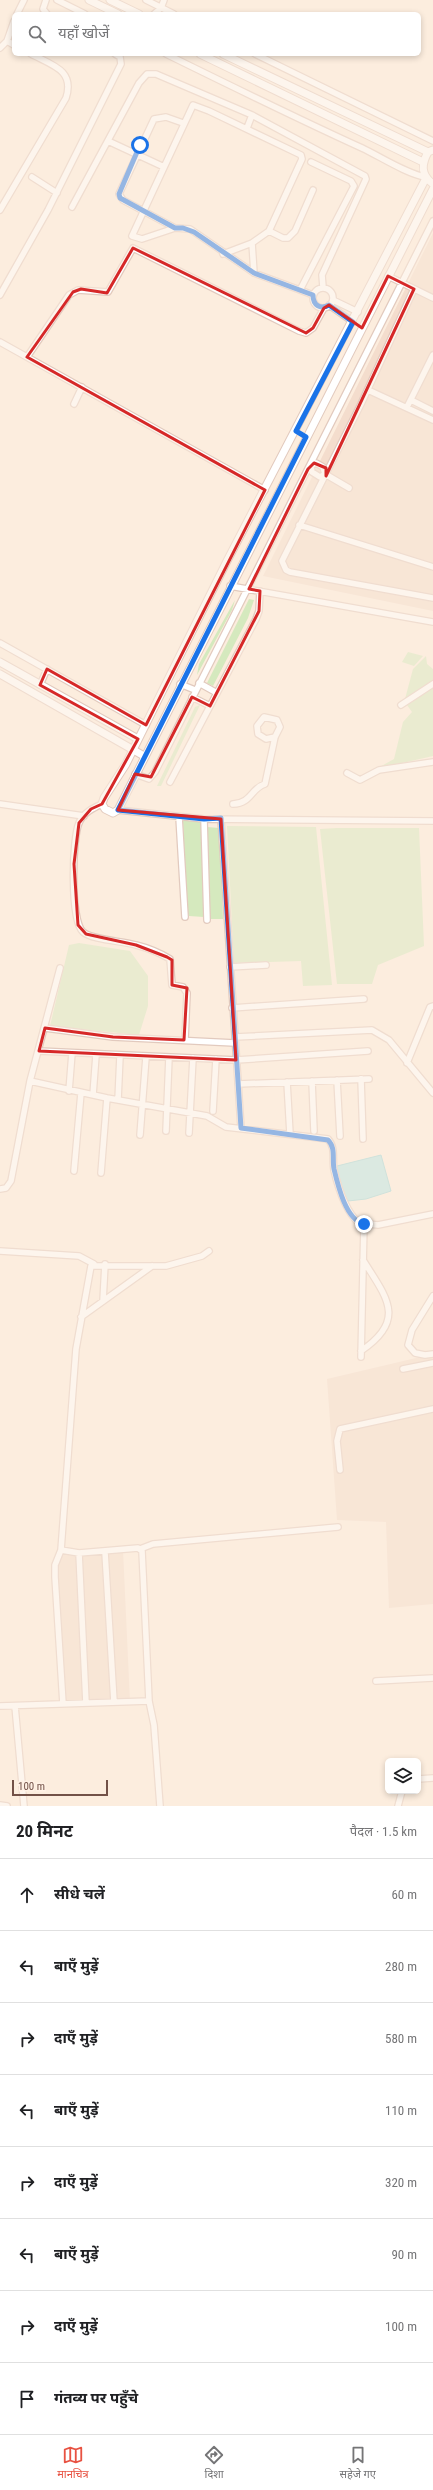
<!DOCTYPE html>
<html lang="hi">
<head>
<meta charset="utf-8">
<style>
  :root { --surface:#fff; --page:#f6f6f6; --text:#202124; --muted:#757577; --line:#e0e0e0; --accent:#e85242 }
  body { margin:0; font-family:"Roboto Condensed","Noto Sans Devanagari",sans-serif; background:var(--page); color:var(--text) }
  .controls { position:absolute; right:12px; bottom:12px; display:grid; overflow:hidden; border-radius:6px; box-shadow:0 2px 6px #0003 }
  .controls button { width:36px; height:36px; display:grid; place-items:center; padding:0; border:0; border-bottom:1px solid var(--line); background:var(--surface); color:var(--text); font:20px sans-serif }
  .scale { position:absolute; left:12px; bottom:10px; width:96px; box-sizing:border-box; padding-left:4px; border:2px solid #725147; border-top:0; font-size:11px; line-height:14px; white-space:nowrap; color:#725147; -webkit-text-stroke:3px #fff1e5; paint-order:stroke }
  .stop { position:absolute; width:12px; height:12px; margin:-9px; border:3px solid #1a73e8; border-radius:50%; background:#fff }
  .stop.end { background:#1a73e8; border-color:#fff; box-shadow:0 1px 4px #0008 }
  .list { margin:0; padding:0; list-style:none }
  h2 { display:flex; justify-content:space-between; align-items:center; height:52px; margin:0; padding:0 16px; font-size:17px }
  h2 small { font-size:13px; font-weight:400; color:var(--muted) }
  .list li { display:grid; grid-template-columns:26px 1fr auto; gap:12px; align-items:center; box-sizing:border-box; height:72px; padding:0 16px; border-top:1px solid var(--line) }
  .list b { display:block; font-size:15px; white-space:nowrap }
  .list em { font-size:13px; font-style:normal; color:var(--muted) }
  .icon { flex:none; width:22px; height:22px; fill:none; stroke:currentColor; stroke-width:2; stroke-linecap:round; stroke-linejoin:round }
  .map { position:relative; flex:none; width:433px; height:1806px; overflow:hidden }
  .search { position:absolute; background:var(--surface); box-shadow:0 2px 6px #0003; left:12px; right:12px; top:12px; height:44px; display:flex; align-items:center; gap:10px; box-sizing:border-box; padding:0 14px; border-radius:6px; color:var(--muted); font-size:15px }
  .sheet { height:628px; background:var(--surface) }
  nav { display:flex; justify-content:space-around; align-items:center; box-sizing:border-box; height:56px; border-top:1px solid var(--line); background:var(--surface); font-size:11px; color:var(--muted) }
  nav a { display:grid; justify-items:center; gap:2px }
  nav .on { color:var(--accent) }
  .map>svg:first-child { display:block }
  .residential { fill:#f4ddcd }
  .green { fill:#d5e9be }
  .water { fill:#b4e4e5; stroke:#9ad5d7 }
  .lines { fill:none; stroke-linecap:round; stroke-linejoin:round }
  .minor-casing { stroke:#e2cabe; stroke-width:8 }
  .tertiary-casing { stroke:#e2cabe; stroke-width:9 }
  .minor { stroke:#fff; stroke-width:5.5 }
  .tertiary { stroke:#fff; stroke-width:7 }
  .route { stroke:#1a73e8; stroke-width:5 }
  .marked { fill:none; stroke:#d62828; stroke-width:3; stroke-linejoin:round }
</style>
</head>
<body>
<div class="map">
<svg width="433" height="1806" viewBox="0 0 433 1806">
  <rect width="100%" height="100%" fill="#fcedde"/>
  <path class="residential" d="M433,233V611L263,576Z
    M433,1354V1604L389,1608L386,1522L337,1520L327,1379Z
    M123,1550L130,1702L63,1704L55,1565L63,1551Z"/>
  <path class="green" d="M249,599L254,600L248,618L213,686L207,683Z
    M235,600L232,610L197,675L199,664Z
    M408,652L423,656L414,666L402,662Z
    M426,656L427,664L433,669V680L405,699L413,669Z
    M433,687V756L376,769L394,759L403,722L412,712L407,705Z
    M200,705L161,786H157L195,707Z
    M183,821H202L204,917L189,916L187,911Z
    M227,826L316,827L332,985L303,986L301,961L234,963Z
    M207,827L219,828L223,919H209Z
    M337,828H419L424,946L378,965L372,984H337L320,829Z
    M79,943L130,951L148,976V1006L139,1035L50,1026L69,945Z"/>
  <path class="water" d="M381,1155L391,1191L366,1199L348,1201L345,1198L335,1168L337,1166Z"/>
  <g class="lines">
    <defs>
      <path id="minor" d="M46,0L43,9L47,14
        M57,0L85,14
        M146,0L174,14
        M17,14L24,0
        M154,14L161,8L164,0
        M14,21L7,41L14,45
        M0,48L7,41
        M166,54C231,86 296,118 362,148C381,157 405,173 425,177
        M255,54L433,141
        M247,128L252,115
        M108,141L164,167
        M311,162L351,181L354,186L300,290L313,295
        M32,177L57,193
        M72,207L139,83L147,74H156L252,115L365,176L366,179L322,275L323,287
        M0,210L66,98C75,70 52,65 31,54
        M175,228L123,200L119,194L154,119L166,117L183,123
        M269,231L302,159L301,155L209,111L193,105L132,236L142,239L175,228L190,229L254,273L300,290
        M223,254L252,243
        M254,273L252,243L269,231L283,238H288L295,231L313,190
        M388,276L433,298
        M313 298a10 10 0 1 1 20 0a10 10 0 1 1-20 0Z
        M414,289L361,404L282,561L286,570L290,572L433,598
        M0,295L48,210L121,64L120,57L115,54
        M333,300L358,312
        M329,305L353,322
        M0,342L265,490
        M27,357L69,295L78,290L108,292L133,248L299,331L306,333L313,328L324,308
        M368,390L433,420
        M411,400L433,411
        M74,404L82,387
        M407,407L433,355
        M311,466L316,463L323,467L325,474
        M311,466L312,472L320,477L325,474
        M325,474L349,488
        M299,525L433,567
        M230,586L433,622
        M0,643L146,725
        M199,683L217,693
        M180,684L195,690
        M40,685L47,669
        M192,697L210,706
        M401,705L433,684
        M347,773L360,780L379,770L433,762
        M135,774L149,779L155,772L433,221
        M170,782L256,619L259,611L260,591
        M0,804L84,816
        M102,804C93,808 83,813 79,823C72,839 70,920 83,932C92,940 123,941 136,945C148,948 160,953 170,959L172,985L183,987L187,993L185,1040
        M233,804C252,803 251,788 265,784L275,737L280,727L277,720L264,717L257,726L258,734L266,739L275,737
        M118,810L204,819L433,821
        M179,817L185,917
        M204,819L207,920
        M221,819L241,1128
        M230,967L266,965
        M232,1008L364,999
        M45,1028L113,1037L235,1043
        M235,1037L372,1030L389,1040L433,1093
        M39,1051L236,1060L368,1051
        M407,1063L430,1007L433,1006
        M361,1079L363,1139
        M337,1080L340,1136
        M30,1081L107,1098L207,1116L226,1127L328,1139C336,1148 332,1159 334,1170C338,1187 345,1211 359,1223L378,1225L433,1214
        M312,1081L314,1131
        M287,1082L290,1134
        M238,1084L369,1079
        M69,1091L72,1053
        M93,1095L96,1055
        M118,1100L120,1056
        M213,1111L216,1059
        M166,1131L169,1057
        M189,1133L193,1058
        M140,1135L146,1057
        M74,1171L81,1093
        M101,1173L107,1098
        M0,1189L6,1188L11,1181L30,1081L60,968
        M0,1251L79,1256L94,1264
        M433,1296L412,1330L408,1345L415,1353L425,1355L433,1354
        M103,1301L105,1264
        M81,1317L152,1266
        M361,1351C407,1320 387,1298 363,1260
        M361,1357L364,1224
        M403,1369L433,1363
        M340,1470L337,1441L340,1429L433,1409
        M140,1549L153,1544L338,1527
        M61,1550L55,1565V1577L63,1704
        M105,1552L114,1702
        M79,1553L86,1703
        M376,1681L433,1678
        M149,1701L142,1551L138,1548L79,1553L61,1550L76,1349L91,1266H166L202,1256L209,1251
        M0,1706L149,1701L154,1725L160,1806
        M15,1706L24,1806
        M418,1779L433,1778
        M0,1805L7,1806
        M398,1806L402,1791"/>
      <path id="tertiary" d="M89,0L118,14
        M110,0L139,14
        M200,54L423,162
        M223,54L428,152
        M433,150L428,152C421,165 421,175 433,184
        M426,178L227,561L126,764L104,798L102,804L105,809L113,813L118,810L433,189
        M0,662L138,739
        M0,674L144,756"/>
    </defs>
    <use href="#minor" class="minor-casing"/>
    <use href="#tertiary" class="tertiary-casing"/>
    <use href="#minor" class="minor"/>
    <use href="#tertiary" class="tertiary"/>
  </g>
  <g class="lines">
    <path class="route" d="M140,145L119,194L120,198L175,228H183L194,232L254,273L313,295C313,305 320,310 329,305L353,322L296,431L306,437L118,810L204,819L221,818L241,1128L328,1140C336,1148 332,1159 334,1169C338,1186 346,1220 364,1224"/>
  </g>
  <path d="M0 0H433V1806H0ZM133,248L306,333L313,328L324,308L329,305L362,328L388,276L414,289L326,476V468L314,463L308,469L249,589L260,591L259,611L210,706L192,697L151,777L135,774L118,810L221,819L236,1060L39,1051L45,1028L113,1037L184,1040L187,988L172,985V960L167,957L136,945L86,934L78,925L74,864L79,823L91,809L102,804L138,739L40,685L47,669L146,725L265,490L27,357L73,292L81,289L107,293Z" fill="#fcedde" fill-opacity=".55" fill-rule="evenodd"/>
  <path class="marked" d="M133,248L306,333L313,328L324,308L329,305L362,328L388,276L414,289L326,476V468L314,463L308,469L249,589L260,591L259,611L210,706L192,697L151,777L135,774L118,810L221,819L236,1060L39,1051L45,1028L113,1037L184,1040L187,988L172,985V960L167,957L136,945L86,934L78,925L74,864L79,823L91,809L102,804L138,739L40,685L47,669L146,725L265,490L27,357L73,292L81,289L107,293Z"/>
</svg>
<div class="controls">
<button><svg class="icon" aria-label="layers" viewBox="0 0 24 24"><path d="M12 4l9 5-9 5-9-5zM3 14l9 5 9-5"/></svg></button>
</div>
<div class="scale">100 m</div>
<div class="stop" style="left:140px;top:145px"></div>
<div class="stop end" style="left:364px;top:1224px"></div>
<div class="search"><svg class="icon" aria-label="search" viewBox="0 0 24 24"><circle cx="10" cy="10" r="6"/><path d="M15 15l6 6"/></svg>यहाँ खोजें</div>
</div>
<section class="sheet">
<h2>20 मिनट<small>पैदल · 1.5 km</small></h2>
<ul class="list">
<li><svg class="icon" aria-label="ahead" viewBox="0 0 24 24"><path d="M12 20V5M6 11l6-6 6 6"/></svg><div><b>सीधे चलें</b></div><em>60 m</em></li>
<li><svg class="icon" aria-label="left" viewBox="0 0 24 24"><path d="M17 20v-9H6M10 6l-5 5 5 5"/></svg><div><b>बाएँ मुड़ें</b></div><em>280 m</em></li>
<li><svg class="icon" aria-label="right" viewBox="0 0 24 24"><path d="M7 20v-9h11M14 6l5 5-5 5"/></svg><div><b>दाएँ मुड़ें</b></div><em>580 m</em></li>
<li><svg class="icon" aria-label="left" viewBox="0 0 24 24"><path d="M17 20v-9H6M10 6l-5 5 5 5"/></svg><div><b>बाएँ मुड़ें</b></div><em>110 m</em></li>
<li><svg class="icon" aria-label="right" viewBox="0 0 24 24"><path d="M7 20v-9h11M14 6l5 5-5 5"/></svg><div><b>दाएँ मुड़ें</b></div><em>320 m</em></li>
<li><svg class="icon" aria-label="left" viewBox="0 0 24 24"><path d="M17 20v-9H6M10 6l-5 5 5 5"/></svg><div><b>बाएँ मुड़ें</b></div><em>90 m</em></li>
<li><svg class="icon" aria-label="right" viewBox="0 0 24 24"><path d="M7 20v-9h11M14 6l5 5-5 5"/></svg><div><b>दाएँ मुड़ें</b></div><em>100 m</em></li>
<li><svg class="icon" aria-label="arrive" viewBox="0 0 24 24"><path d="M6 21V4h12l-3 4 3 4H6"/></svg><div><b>गंतव्य पर पहुँचे</b></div></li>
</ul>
</section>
<nav>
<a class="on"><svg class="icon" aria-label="map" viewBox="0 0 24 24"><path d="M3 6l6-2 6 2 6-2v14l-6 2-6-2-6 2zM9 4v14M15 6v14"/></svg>मानचित्र</a>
<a><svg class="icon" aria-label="directions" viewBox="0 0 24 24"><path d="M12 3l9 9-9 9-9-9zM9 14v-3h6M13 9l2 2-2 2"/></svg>दिशा</a>
<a><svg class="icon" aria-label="saved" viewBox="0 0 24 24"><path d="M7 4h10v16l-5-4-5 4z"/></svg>सहेजे गए</a>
</nav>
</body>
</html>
